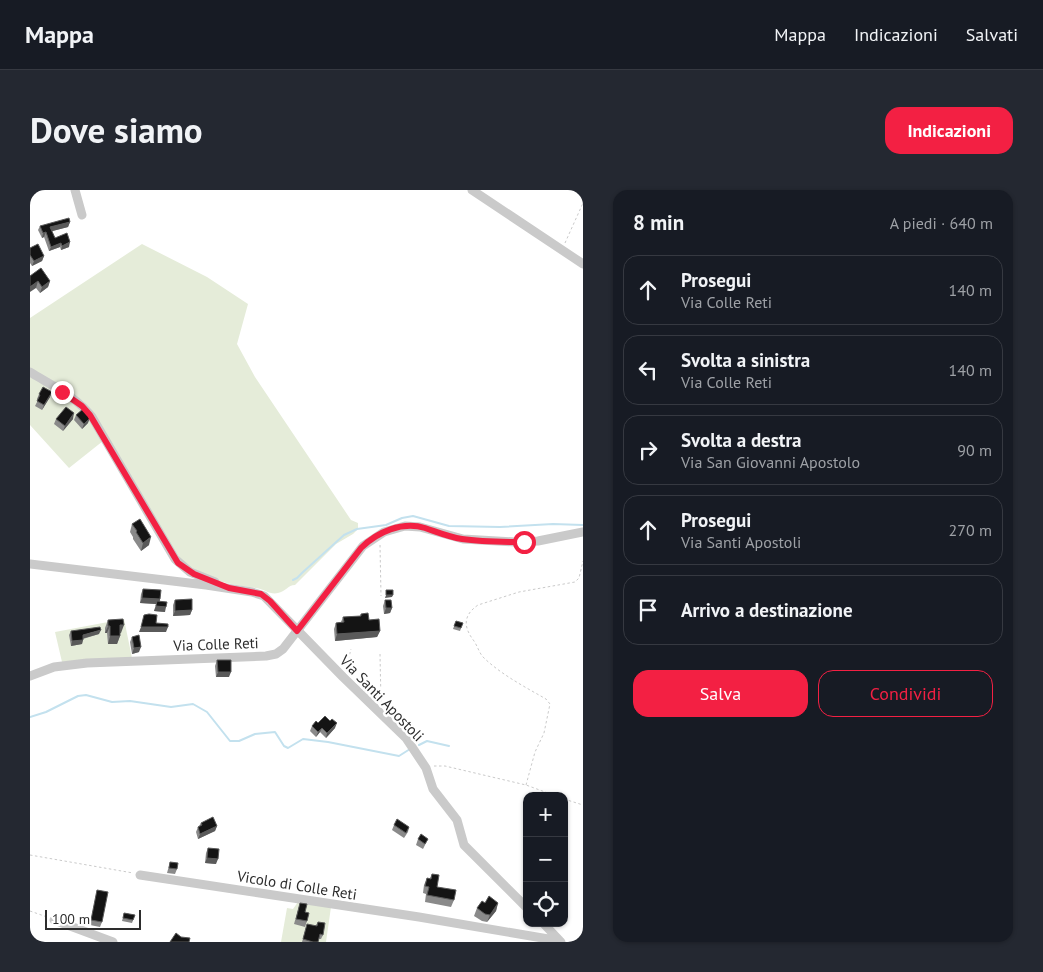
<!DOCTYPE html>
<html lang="it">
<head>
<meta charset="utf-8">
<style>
  :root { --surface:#171b24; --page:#242831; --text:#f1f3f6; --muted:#9ea1a6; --line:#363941; --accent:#f32043 }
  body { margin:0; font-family:"PT Sans",sans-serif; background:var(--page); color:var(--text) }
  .controls { position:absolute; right:15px; bottom:15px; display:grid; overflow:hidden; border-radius:10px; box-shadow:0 1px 4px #0004 }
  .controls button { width:45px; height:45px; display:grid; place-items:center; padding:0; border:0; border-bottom:1px solid var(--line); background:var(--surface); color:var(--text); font:25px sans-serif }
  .scale { position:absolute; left:15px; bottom:12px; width:96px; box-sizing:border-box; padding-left:5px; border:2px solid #2d2d2d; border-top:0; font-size:14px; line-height:18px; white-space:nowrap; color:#2d2d2d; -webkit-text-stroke:4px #fff; paint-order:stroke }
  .stop { position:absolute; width:15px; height:15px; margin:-11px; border:4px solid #f32043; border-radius:50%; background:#fff }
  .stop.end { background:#f32043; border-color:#fff; box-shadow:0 1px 5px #0008 }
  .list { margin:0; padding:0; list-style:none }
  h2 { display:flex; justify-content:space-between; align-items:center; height:65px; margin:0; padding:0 20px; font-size:21px }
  h2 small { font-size:16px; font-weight:400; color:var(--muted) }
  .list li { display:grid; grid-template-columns:32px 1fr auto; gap:15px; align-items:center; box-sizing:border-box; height:70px; margin:0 10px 10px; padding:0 10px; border:1px solid var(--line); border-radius:15px }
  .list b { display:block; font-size:19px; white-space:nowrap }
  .list p { margin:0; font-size:16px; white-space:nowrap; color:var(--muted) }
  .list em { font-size:16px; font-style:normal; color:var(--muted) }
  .actions { display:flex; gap:10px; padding:15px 20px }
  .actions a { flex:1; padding:11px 0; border:1px solid var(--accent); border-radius:15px; text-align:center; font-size:18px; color:var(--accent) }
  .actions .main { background:var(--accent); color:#fff }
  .icon { flex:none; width:28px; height:28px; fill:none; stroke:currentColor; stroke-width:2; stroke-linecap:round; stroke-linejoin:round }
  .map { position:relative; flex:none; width:553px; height:752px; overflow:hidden; border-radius:15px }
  header { display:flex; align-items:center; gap:30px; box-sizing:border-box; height:70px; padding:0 25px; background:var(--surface); border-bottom:1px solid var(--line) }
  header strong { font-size:24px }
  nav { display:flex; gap:28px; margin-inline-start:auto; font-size:18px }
  .intro { display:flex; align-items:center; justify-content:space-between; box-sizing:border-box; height:120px; padding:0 30px }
  h1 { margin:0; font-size:35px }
  .button { padding:12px 22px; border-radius:15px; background:var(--accent); color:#fff; font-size:18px; font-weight:700 }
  main { display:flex; gap:30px; padding:0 30px }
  aside { flex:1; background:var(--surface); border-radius:15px; box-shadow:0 1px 4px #0004 }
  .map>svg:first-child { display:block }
  .green { fill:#e5ecd9 }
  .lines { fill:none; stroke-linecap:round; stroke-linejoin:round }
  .stream { stroke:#c3e1ee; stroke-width:2 }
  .path { stroke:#cacaca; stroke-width:1; stroke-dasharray:2.5 2.5; stroke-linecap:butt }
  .minor { stroke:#cacaca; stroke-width:9 }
  .wall { fill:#8a8a8a }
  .shaded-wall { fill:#5a5a5a }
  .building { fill:#141414; stroke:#5a5a5a }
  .route { stroke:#f32043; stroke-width:6 }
  .labels { text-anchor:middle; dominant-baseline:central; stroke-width:5; stroke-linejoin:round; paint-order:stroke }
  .street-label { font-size:15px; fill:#2d2d2d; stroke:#fff }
</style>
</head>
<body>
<header>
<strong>Mappa</strong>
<nav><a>Mappa</a><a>Indicazioni</a><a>Salvati</a></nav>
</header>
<div class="intro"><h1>Dove siamo</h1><a class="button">Indicazioni</a></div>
<main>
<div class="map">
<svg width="553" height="752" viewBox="0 0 553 752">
  <rect width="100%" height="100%" fill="#fff"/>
  <path class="green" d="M112,54L177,87L218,114L207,154L225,187L321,330L328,333V339L323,344L306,354L265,395C258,395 255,402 248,403C240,405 234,399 226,398C191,393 173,390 146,366L61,219L53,211L0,179V128Z
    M0,185L53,219L73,251L39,278L0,235Z
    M94,429L102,468L32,472L25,442Z
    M268,712L301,717L296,752H251L257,718L263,719Z"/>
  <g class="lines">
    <path class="stream" d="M263,390L267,388L273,382L314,345L327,339L356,335L372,328L383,326L419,336L470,337L523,334L553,335
      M0,527L16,522L48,506L56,505L82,512L100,511L141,517L163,514L177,522L200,551H209L225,544L245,542L254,556L258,558L273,549L298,552L369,566L380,559
      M389,555L397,551L419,556"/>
    <path class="path" d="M535,53L553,13
      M350,355L351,406
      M350,464L351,513
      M316,479L321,459
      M404,576H415L496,595L526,606
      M496,595L505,562L514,543L520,514L516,509C495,497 472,485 454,468C449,463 448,457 444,451C434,438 432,426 448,415L489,402L545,392L549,388L553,371
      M534,609L553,615
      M0,665L103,683
      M0,721L17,727"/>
    <path class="minor" d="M45,0L52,25
      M442,0L553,74
      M0,182C21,195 47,207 62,227L145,369L160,382L185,392
      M0,374L176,395L222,402L234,406L313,487L376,548L396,578L403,599L427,630L434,655L497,718
      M0,486L24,477L57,473L236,466L246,464L253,459L333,356L354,342L375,336L390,337L433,349L485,352L508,351L553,342
      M110,685L389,727L530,751
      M24,730L83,752
      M513,733L531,752"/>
  </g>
  <path class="wall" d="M40,32L38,37L22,41L25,48L39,57L31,60L30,57L19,61L14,47L12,48L8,40L10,36Z
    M0,58L14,66L12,71L2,76L0,73Z
    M0,86L20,91L18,97L10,103L6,98Z
    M9,204L20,207L12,220L5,216L8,210L7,209Z
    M46,225L58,233L52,239L44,230Z
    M26,229H43L33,241L24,234Z
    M102,334L119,355L111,361L103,349V347L100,342Z
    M113,399L130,409V411L135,422L124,421L126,414L110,413L111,404Z
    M145,410L162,420L160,425L143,426V415Z
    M355,410L362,418L360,423L354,424L353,416Z
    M331,424L350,441L347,447L305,451L304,439L306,433L311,432L313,427L330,426Z
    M78,430L91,443H90V446L87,454H78L77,443H75V438Z
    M426,431L433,433L430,441L423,439Z
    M41,441L69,444L53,449L52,454L41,456L39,445Z
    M102,447L109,462L102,464L100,452Z
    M187,470L199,487H186L185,476Z
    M288,533L305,538L296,548L290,542L286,547L280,541L282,536Z
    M171,633L187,636L185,641L168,649L166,642L168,637L169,636Z
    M364,635L379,637L378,642L374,648L362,640Z
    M388,649H398L393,659L386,655Z
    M178,658L186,674L175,673L176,663Z
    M140,672L147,679L145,684L137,683Z
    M402,684L407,697L424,710L421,717L395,712L396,704L393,703L394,695L397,688H400Z
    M67,700L72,732L70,737L60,735Z
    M270,713L275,722L277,731L275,737L264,734Z
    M455,713H468L466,721L457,732L452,731L444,726L447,718Z
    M94,723L105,725L102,733L92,731Z
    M288,732L293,745L291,749H289L288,752H272L276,738L286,735Z"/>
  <path class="shaded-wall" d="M40,32L38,37L19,42L20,37Z
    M16,42L14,47L12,48L13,43Z
    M40,52L39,57L31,60L32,56Z
    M31,53L30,57L19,61L21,57Z
    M14,66L12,71L2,76L4,71Z
    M8,91L6,98L0,102V97Z
    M20,91L18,97L10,103L12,97Z
    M22,202L20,207L12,220L14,215Z
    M44,223L43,229L33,241L35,236Z
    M60,228L58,233L52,239L54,234Z
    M121,347L119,355L111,361L113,353Z
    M356,405H363L362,407L355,408Z
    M112,408L130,409L129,414L127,411L126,414L110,413Z
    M126,416L136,417L135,422L124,421Z
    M356,418H362L360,423L354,424Z
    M162,420L160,425L143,426L145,421Z
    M90,435H94L91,443H87Z
    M78,436H80L77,443H75Z
    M111,437H138L136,442H109Z
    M71,440L69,444L51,449L53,445Z
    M350,441L347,447L305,451L307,444Z
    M80,446H90L87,454H78Z
    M53,450L52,454L41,456L42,451Z
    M111,457L109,462L102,464L104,458Z
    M188,482H201L199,487H186Z
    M307,533L305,538L296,548L297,543Z
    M292,538L290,542L286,547L288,542Z
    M187,636L185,641L168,649L170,644Z
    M177,668L188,669L186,674L175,673Z
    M468,713L466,721L457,732L460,725Z"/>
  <path class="building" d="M39,28L40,32L20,37L25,48L37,43L40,52L32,56L31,53L21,57L16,42L13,43L10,36Z
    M8,54L14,66L4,71L0,65V58Z
    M11,78L20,91L12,97L8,91L0,97V86Z
    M13,197L22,202L14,215L7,211L10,205L9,204Z
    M36,217L44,223L35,236L26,229Z
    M53,219L60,228L54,234L46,225Z
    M110,329L121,347L113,353L106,342L107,341L102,334Z
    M113,399L131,400L130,409L112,408Z
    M356,400H363V405H356Z
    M162,409V420L145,421V410Z
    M355,410H361L362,418H356Z
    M127,411L137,412L136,417L126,416Z
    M338,423L339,430L349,429L350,441L307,444L306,433L314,432L313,427L331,426V424Z
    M119,424L127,425L126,433L138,434V437H111L114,425Z
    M93,429L94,435H90V446H80V436H78V430Z
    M426,431L433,433L431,438L424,436Z
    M70,437L71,440L53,445V450L42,451L41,441Z
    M109,445L111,457L104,458L102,447Z
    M187,470H201V482H188Z
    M295,526L300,531L302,529L307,533L297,543L292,538L288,542L282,536L286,531L288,533Z
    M183,627L187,636L170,644L168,637L172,635L171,633Z
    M367,629L379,637L376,643L364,635Z
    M391,644L398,649L395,654L388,649Z
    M178,658L189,659L188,669L177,668Z
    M140,672L148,673L147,679L139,678Z
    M402,684L409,685L407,697L426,700L424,710L397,705L399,697L395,696L397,688L401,689Z
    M67,700L78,702L72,732L61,730Z
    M459,706L468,713L460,725L455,724L447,718L452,711L455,713Z
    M270,713L277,714L275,722L279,723L277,731L266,729Z
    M94,723L105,725L103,730L93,728Z
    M288,732L295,733L293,745L290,744L288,752H283L273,749L277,734L287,736Z
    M146,743L151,747L160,748L159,752H140Z"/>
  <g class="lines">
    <path class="route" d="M32,202L52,216L60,225L148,373L164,384L199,398L231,404L240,411L267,441L331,358C347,342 372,331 395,338C407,342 419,347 432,349C452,352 474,352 494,352"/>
  </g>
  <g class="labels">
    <g class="street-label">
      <text transform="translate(186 454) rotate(-2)">Via Colle Reti</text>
      <text transform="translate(352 508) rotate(46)">Via Santi Apostoli</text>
      <text transform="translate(267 695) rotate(9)">Vicolo di Colle Reti</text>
    </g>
  </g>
</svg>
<div class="controls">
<button>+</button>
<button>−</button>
<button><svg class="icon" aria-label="locate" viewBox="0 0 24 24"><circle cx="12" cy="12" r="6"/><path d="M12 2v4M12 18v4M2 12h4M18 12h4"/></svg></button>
</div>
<div class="scale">100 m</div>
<div class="stop" style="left:494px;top:352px"></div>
<div class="stop end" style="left:32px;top:202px"></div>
</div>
<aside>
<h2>8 min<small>A piedi · 640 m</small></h2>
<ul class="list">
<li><svg class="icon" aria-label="ahead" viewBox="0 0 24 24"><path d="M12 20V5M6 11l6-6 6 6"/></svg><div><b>Prosegui</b><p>Via Colle Reti</p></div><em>140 m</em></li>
<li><svg class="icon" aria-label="left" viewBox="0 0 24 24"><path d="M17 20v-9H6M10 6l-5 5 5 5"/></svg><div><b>Svolta a sinistra</b><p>Via Colle Reti</p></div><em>140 m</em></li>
<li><svg class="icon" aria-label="right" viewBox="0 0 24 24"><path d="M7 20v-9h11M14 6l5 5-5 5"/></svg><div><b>Svolta a destra</b><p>Via San Giovanni Apostolo</p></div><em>90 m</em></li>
<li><svg class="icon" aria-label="ahead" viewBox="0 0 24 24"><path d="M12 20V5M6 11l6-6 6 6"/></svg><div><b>Prosegui</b><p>Via Santi Apostoli</p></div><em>270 m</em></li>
<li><svg class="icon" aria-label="arrive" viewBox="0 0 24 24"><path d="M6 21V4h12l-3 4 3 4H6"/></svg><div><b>Arrivo a destinazione</b></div></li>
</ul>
<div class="actions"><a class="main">Salva</a><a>Condividi</a></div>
</aside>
</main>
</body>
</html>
